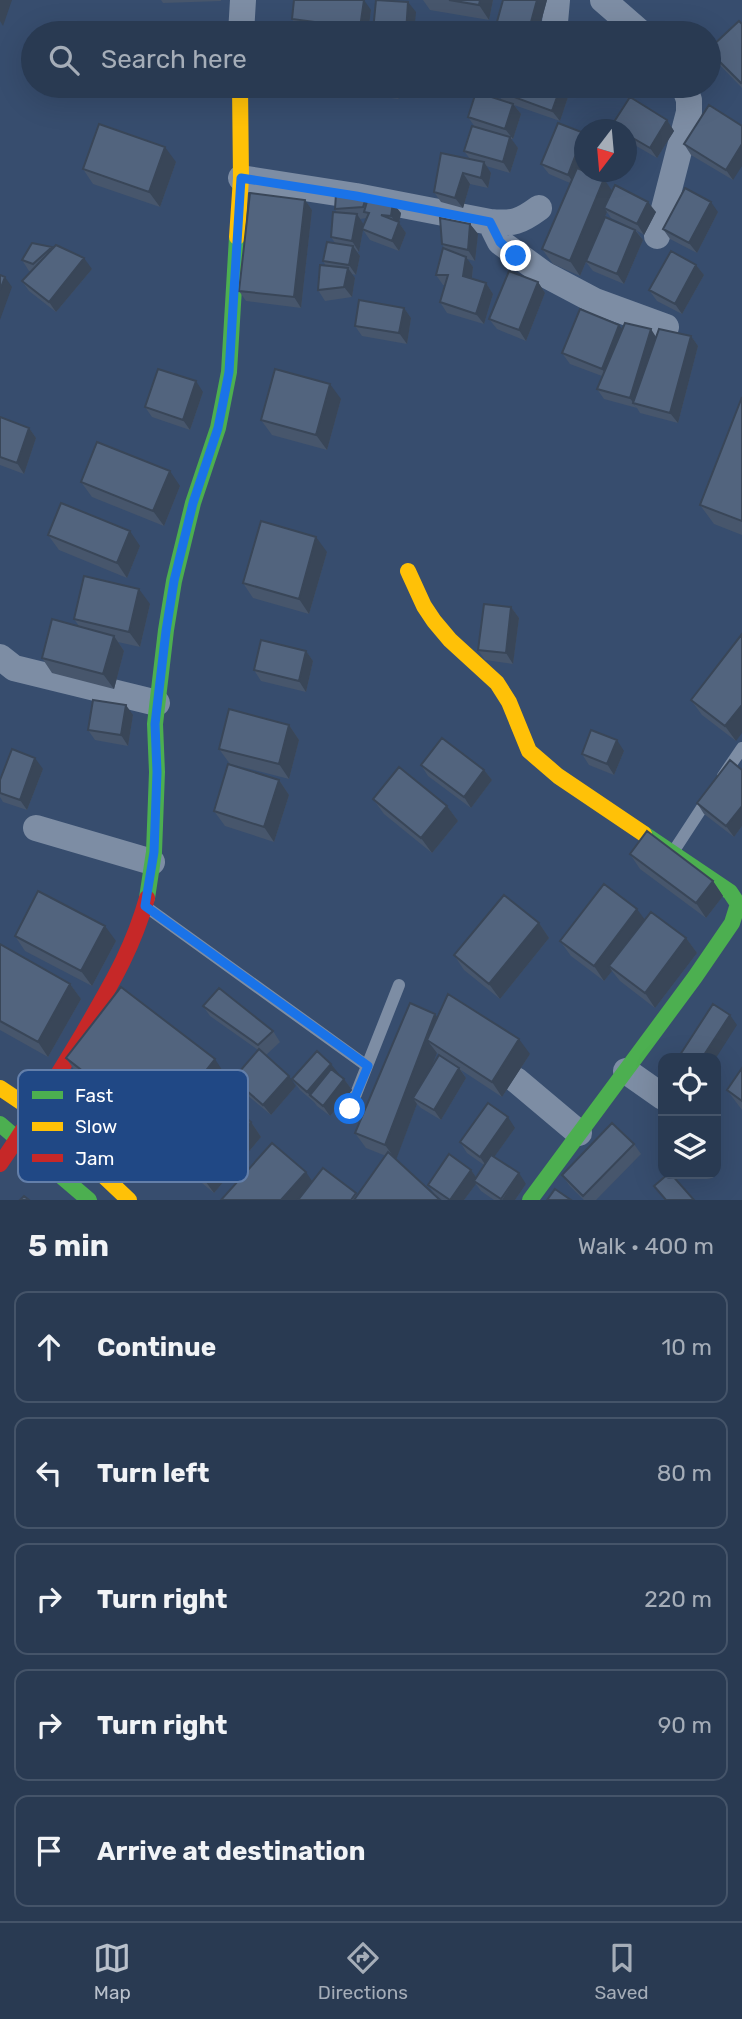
<!DOCTYPE html>
<html lang="en">
<head>
<meta charset="utf-8">
<style>
  :root { --surface:#293a52; --page:#314159; --text:#f1f3f6; --muted:#a5adb8; --line:#455469; --accent:#b9c1cc }
  body { margin:0; font-family:Rubik,sans-serif; background:var(--page); color:var(--text) }
  .controls { position:absolute; right:21px; bottom:21px; display:grid; overflow:hidden; border-radius:14px; box-shadow:0 7px 28px #0002 }
  .controls button { width:63px; height:63px; display:grid; place-items:center; padding:0; border:0; border-bottom:2px solid var(--line); background:var(--surface); color:var(--text); font:35px sans-serif }
  .compass { position:absolute; left:574px; top:119px; width:63px; height:63px; border-radius:50%; background:var(--surface); box-shadow:0 7px 28px #0002; rotate:196deg }
  .stop { position:absolute; width:21px; height:21px; margin:-16px; border:5px solid #1a73e8; border-radius:50%; background:#fff }
  .stop.end { background:#1a73e8; border-color:#fff; box-shadow:0 2px 7px #0008 }
  .list { margin:0; padding:0; list-style:none }
  h2 { display:flex; justify-content:space-between; align-items:center; height:91px; margin:0; padding:0 28px; font-size:30px }
  h2 small { font-size:23px; font-weight:400; color:var(--muted) }
  .list li { display:grid; grid-template-columns:46px 1fr auto; gap:21px; align-items:center; box-sizing:border-box; height:112px; margin:0 14px 14px; padding:0 14px; border:2px solid var(--line); border-radius:14px }
  .list b { display:block; font-size:26px; white-space:nowrap }
  .list em { font-size:23px; font-style:normal; color:var(--muted) }
  .icon { flex:none; width:38px; height:38px; fill:none; stroke:currentColor; stroke-width:2; stroke-linecap:round; stroke-linejoin:round }
  .map { position:relative; flex:none; width:742px; height:1200px; overflow:hidden }
  .search { position:absolute; background:var(--surface); box-shadow:0 7px 28px #0002; left:21px; right:21px; top:21px; height:77px; display:flex; align-items:center; gap:18px; box-sizing:border-box; padding:0 24px; border-radius:38px; color:var(--muted); font-size:26px }
  .sheet { height:721px; background:var(--surface) }
  nav { display:flex; justify-content:space-around; align-items:center; box-sizing:border-box; height:98px; border-top:2px solid var(--line); background:var(--surface); font-size:19px; color:var(--muted) }
  nav a { display:grid; justify-items:center; gap:4px }
  nav .on { color:var(--accent) }
  .map>svg:first-child { display:block }
  .lines { fill:none; stroke-linecap:round; stroke-linejoin:round }
  .lane { stroke:#7d8da4; stroke-width:12 }
  .street { stroke:#7d8da4; stroke-width:26 }
  .fast { stroke:#4caf50; stroke-width:16 }
  .slow { stroke:#ffc107; stroke-width:16 }
  .jam { stroke:#c62828; stroke-width:16 }
  .wall { fill:#47566c; fill-rule:evenodd }
  .shaded-wall { fill:#394658 }
  .building { fill:#52647e; stroke:#394658; stroke-width:2 }
  .route { stroke:#1a73e8; stroke-width:9 }
  .key { fill:#204885; stroke:#637faa; stroke-width:2 }
  .key-label { font-size:19px; fill:#fff }
</style>
</head>
<body>
<div class="map">
<svg width="742" height="1200" viewBox="0 0 742 1200">
  <rect width="100%" height="100%" fill="#374d6e"/>
  <g class="lines">
    <path class="lane" d="M723,776L742,748
      M675,849L709,797
      M149,909L367,1066
      M350,1109L399,985"/>
    <path class="street" d="M603,0L641,33
      M241,33L243,0
      M554,33L557,0
      M241,178L356,196L490,222C513,224 520,222 539,208
      M490,222L500,242L544,274L595,301L666,327
      M657,236L689,112V100L684,86
      M0,657L14,668L157,703
      M36,828L152,862
      M626,1071L663,1097
      M516,1080L579,1133"/>
    <path class="fast" d="M147,898L154,852L157,772L155,724L166,630L174,581L193,503L218,428L229,372L237,237
      M0,1124L89,1200
      M530,1200L695,977L732,923L738,904L730,892L644,834"/>
    <path class="slow" d="M237,237L241,178L240,86
      M408,571L424,606L434,621L450,640L497,683L509,702L529,751L558,776L644,834
      M0,1088L36,1112L129,1200"/>
    <path class="jam" d="M0,1164C30,1121 56,1078 83,1033C110,986 132,951 147,898"/>
  </g>
  <path class="wall" d="M161,0H221V1L163,3Z
    M423,0H493L489,20L430,10Z
    M503,0H547L538,33H498L495,29Z
    M371,10L368,33H327L299,30L292,19Z
    M742,24V88L715,60L709,51Z
    M306,86H401L399,99L308,89Z
    M411,86H463L462,94L413,90Z
    M606,86H636L628,99Z
    M571,88L560,121L514,105L521,114L513,139H511L518,148L510,173L486,166L491,173L488,188L470,184L463,208L441,202L434,192L470,159L464,151L475,127L468,117L502,100L495,90Z
    M667,120L674,131L657,158L626,140V130H615L612,125Z
    M742,126L733,180L691,155L684,144Z
    M176,162L160,207L93,184L83,169Z
    M541,164L581,169L612,191L656,212L644,235L636,230L643,240L624,284L593,271L586,262L580,276L553,264L542,249L570,183L549,174ZM607,212L611,218L630,227L605,217Z
    M366,198L367,200L401,213L399,223L406,233L399,251L370,240L363,230L359,252L357,251L360,256L356,275L352,274L355,278L352,297L325,301L318,290L326,266L323,261L335,243L331,237L337,213L335,209ZM367,218L364,225L360,219Z
    M305,200L312,210L301,308L246,301L239,291Z
    M718,212L697,253L670,239L663,229Z
    M470,224L478,234L475,261L467,259L473,267L472,279L486,283L493,294L484,324L447,313L440,302L445,285H443L436,275L445,249L442,244Z
    M52,247L92,269L56,312L29,291L22,281L31,271H29L22,260Z
    M696,265L704,275L682,314L657,301L649,290Z
    M538,282L545,293L526,341L497,329L489,319Z
    M404,308L411,318L407,344L362,336L355,326Z
    M622,329L657,337L691,336L698,346L678,423L640,413L637,408L604,399L597,389L602,376L570,364L562,353Z
    M203,392L190,430L152,417L145,407Z
    M742,397V535L714,524L700,505Z
    M341,399L327,450L272,435L261,420Z
    M0,417L29,428L36,438L24,474L0,465Z
    M81,482L180,486L164,526L92,497Z
    M48,535L140,546L127,578L59,550Z
    M327,552L309,614L253,598L243,583Z
    M150,604L140,647L118,642L124,651L114,689L52,673L42,658L79,626L74,619Z
    M511,607L519,618L513,664L485,660L478,650Z
    M742,634L736,741L702,715L691,700Z
    M306,651L313,661L306,692L261,681L254,670Z
    M133,715L128,746L95,740L88,730Z
    M289,725L299,740L289,779L230,764L219,749Z
    M624,751L614,775L589,765L582,754Z
    M421,765L484,770L492,780L471,808L428,776Z
    M43,769L27,810L3,802L0,797V780Z
    M742,770V826L734,837L704,814L697,803Z
    M279,780L289,795L274,842L225,826L214,811Z
    M373,799L447,806L458,821L432,853L384,814Z
    M630,854L713,881L723,896L706,918L640,869Z
    M539,923L549,938L500,999L464,970L454,955Z
    M15,936L116,941L92,986L25,951Z
    M686,938L697,953L655,1008L620,981L612,971L604,981L571,956L560,941Z
    M0,944L70,984L81,999L48,1057L0,1030Z
    M203,1006L273,1031L280,1042L266,1055L296,1086L271,1115L240,1089L233,1079L258,1050L210,1016Z
    M437,1017L530,1054L502,1097L461,1070L466,1078L441,1120L421,1108L417,1104L396,1159L440,1200H221L312,1182L357,1195L386,1156L366,1148L355,1133ZM437,1053L439,1055L431,1068Z
    M66,1058L228,1079L217,1093L251,1122L261,1137L214,1193L178,1163L168,1148L169,1146L79,1077Z
    M331,1064L338,1075L344,1079L352,1090L330,1116L317,1106L314,1102L300,1090L292,1079Z
    M742,1068V1110L727,1090Z
    M515,1128L494,1157L526,1184L515,1200H494L481,1191L476,1184L464,1200H442L435,1195L428,1185L471,1170L476,1177L484,1165L467,1153L460,1142Z
    M634,1144L641,1154L596,1200H584L569,1185L562,1175Z"/>
  <path class="shaded-wall" d="M0,0H12L3,26L0,21Z
    M364,0L371,10L368,33H364L360,28Z
    M480,0H493L489,20L479,5Z
    M537,0H547L538,33H528Z
    M408,2L416,12L414,33H406Z
    M390,86H401L399,99Z
    M456,86H463L462,94Z
    M561,86H570L571,88L560,121L552,111Z
    M622,86H636L628,99L621,89Z
    M513,104L521,114L513,139L505,129Z
    M667,120L674,131L657,158L650,148Z
    M584,133V161L575,185L568,175Z
    M510,137L518,148L510,173L503,162Z
    M742,144V166L733,180L726,170Z
    M165,147L176,162L160,207L149,192Z
    M484,162L491,173L488,188L481,178Z
    M463,173L470,184L463,208L455,198Z
    M604,179L615,195L604,208L607,212L580,276L570,261Z
    M305,200L312,210L301,308L294,297Z
    M648,202L656,212L644,235L637,224Z
    M711,202L718,212L697,253L689,243Z
    M393,203L401,213L399,223L406,233L399,251L392,241L398,225L391,216Z
    M357,214L364,225L359,252L352,241Z
    M470,224L478,234L475,261L468,250Z
    M635,230L643,240L624,284L617,274Z
    M353,246L360,256L356,275L349,265Z
    M466,257L473,267L471,286L463,276Z
    M84,258L92,269L56,312L49,302Z
    M696,265L704,275L682,314L675,304Z
    M348,268L355,278L352,297L344,287Z
    M5,277L12,287L0,320V290Z
    M538,282L545,293L526,341L519,330Z
    M486,283L493,294L484,324L476,314Z
    M404,308L411,318L407,344L399,333Z
    M619,325L627,335L609,379L602,369Z
    M651,329L658,340L633,403L637,409L630,398Z
    M691,336L698,346L678,423L670,413Z
    M196,381L203,392L190,430L183,420Z
    M330,384L341,399L327,450L316,435Z
    M29,428L36,438L24,474L17,463Z
    M170,471L180,486L164,526L153,511Z
    M130,531L140,546L127,578L117,563Z
    M316,537L327,552L309,614L299,599Z
    M139,589L150,604L140,647L129,632Z
    M511,607L519,618L513,664L506,653Z
    M114,636L124,651L114,689L103,674Z
    M306,651L313,661L306,692L299,681Z
    M126,705L133,715L128,746L121,735Z
    M742,705V733L736,741L725,726Z
    M289,725L299,740L289,779L279,764Z
    M617,740L624,751L614,775L607,764Z
    M35,758L43,769L27,810L20,800Z
    M484,770L492,780L471,808L464,797Z
    M279,780L289,795L274,842L264,827Z
    M447,806L458,821L432,853L421,838Z
    M742,806V826L734,837L726,826Z
    M713,881L723,896L706,918L696,903Z
    M637,909L648,924L609,966L612,971L604,981L594,966Z
    M539,923L549,938L500,999L489,984Z
    M105,926L116,941L92,986L81,971Z
    M686,938L697,953L655,1008L645,993Z
    M70,984L81,999L48,1057L38,1042Z
    M435,1014L446,1029L427,1040L437,1053L418,1101L413,1098L417,1104L396,1160L385,1145Z
    M730,1015L737,1025L716,1058H702Z
    M519,1039L530,1054L502,1097L492,1082Z
    M215,1059L228,1079L172,1149L159,1130Z
    M331,1064L339,1074L316,1100L310,1096L307,1092Z
    M459,1068L466,1078L441,1120L434,1110Z
    M289,1076L296,1086L271,1115L263,1105Z
    M344,1079L352,1090L330,1116L323,1106Z
    M508,1117L515,1128L487,1167L480,1157Z
    M251,1122L261,1137L214,1193L203,1178Z
    M471,1170L478,1180L474,1181L476,1184L464,1200H450Z
    M306,1172L316,1187L305,1200H281Z
    M519,1173L526,1184L515,1200H502Z"/>
  <path class="building" d="M294,0H364L360,28L292,19Z
    M376,0L408,2L406,33L373,31Z
    M449,0H480L479,5Z
    M503,0H537L528,33H512L495,29Z
    M739,21L742,24V82L741,83L709,51V49Z
    M602,26L614,33H597Z
    M496,86H561L552,111L495,90Z
    M476,92L513,104L505,129L468,117Z
    M630,97L667,120L650,148L626,134V130H620L612,125Z
    M709,105L742,126V144L726,170L684,144Z
    M558,123L584,133L568,175L541,164Z
    M99,124L165,147L149,192L83,169Z
    M472,126L510,137L503,162L464,151Z
    M441,153L484,162L481,178L463,173L455,198L434,192Z
    M577,168L604,179L570,261L542,249Z
    M615,185L648,202L637,224L604,208Z
    M685,188L711,202L689,243L663,229Z
    M250,193L305,200L294,297L239,291Z
    M336,194L366,198L363,207L335,209Z
    M368,198L393,203L391,216L381,215L399,222L392,241L362,229L369,213L364,212Z
    M333,212L357,214L352,241L331,237Z
    M605,217L635,230L617,274L586,261Z
    M440,218L470,224L468,250L442,244Z
    M327,242L353,246L349,265L323,261Z
    M32,243L52,247L33,264L22,260Z
    M56,245L84,258L49,302L22,281Z
    M443,248L466,257L463,276L486,283L476,314L440,302L448,275H436Z
    M671,251L696,265L675,304L649,290Z
    M320,265L348,268L344,287L318,290Z
    M509,271L538,282L519,330L489,319Z
    M0,275L5,277L0,290Z
    M359,300L404,308L399,333L355,326Z
    M580,309L619,325L602,369L562,353Z
    M625,323L651,329L630,398L597,389Z
    M659,329L691,336L670,413L633,403Z
    M158,369L196,381L183,420L145,407Z
    M275,369L330,384L316,435L261,420Z
    M742,397V521L700,505Z
    M0,417L29,428L17,463L0,457Z
    M97,442L170,471L153,511L81,482Z
    M61,503L130,531L117,563L48,535Z
    M261,521L316,537L299,599L243,583Z
    M84,576L139,589L129,632L74,619Z
    M484,604L511,607L506,653L478,650Z
    M52,619L114,636L103,674L42,658Z
    M742,634V705L725,726L691,700Z
    M261,640L306,651L299,681L254,670Z
    M93,700L126,705L121,735L88,730Z
    M229,709L289,725L279,764L219,749Z
    M591,730L617,740L607,764L582,754Z
    M442,738L484,770L464,797L421,765Z
    M12,749L35,758L20,800L0,793V780Z
    M730,760L742,770V806L726,826L697,803Z
    M228,764L279,780L264,827L214,811Z
    M399,767L447,806L421,838L373,799Z
    M647,831L713,881L696,903L630,854Z
    M604,884L637,909L594,966L560,941Z
    M38,891L105,926L81,971L15,936Z
    M504,895L539,923L489,984L454,955Z
    M651,912L686,938L645,993L609,966Z
    M0,944L70,984L38,1042L0,1021Z
    M121,987L215,1059L159,1130L66,1058Z
    M219,988L273,1031L258,1045L203,1006Z
    M448,994L519,1039L492,1082L427,1040Z
    M410,1003L435,1014L385,1145L355,1133Z
    M713,1004L730,1015L702,1058H678Z
    M259,1049L289,1076L263,1105L233,1079Z
    M317,1051L331,1064L307,1092L292,1079Z
    M439,1055L459,1068L434,1110L413,1098Z
    M742,1068V1101L727,1090Z
    M331,1069L344,1079L323,1106L310,1095Z
    M215,1092L251,1122L203,1178L168,1148Z
    M488,1103L508,1117L480,1157L460,1142Z
    M612,1123L634,1144L583,1196L562,1175Z
    M272,1143L306,1172L281,1200H221Z
    M388,1152L440,1200H354Z
    M449,1154L471,1170L450,1200L428,1185Z
    M491,1155L519,1173L501,1199L474,1181Z
    M323,1168L356,1193L351,1200H298Z
    M668,1174H671L694,1200H666L654,1186Z
    M555,1189L571,1200H547Z
    M24,1196L29,1200H20Z"/>
  <g class="lines">
    <path class="route" d="M350,1109L368,1066L145,906L154,852L157,772L155,724L166,631L174,581L193,503L218,428L229,372L241,178L356,196L490,222L500,242L516,256"/>
  </g>
  <rect x="18" y="1070" width="230" height="112" rx="10" class="key"/>
  <rect x="32" y="1091" width="31" height="8" fill="#4caf50"/>
  <rect x="32" y="1122" width="31" height="9" fill="#ffc107"/>
  <rect x="32" y="1154" width="31" height="8" fill="#c62828"/>
  <g class="key-label">
    <text x="75" y="1102">Fast</text>
    <text x="75" y="1133">Slow</text>
    <text x="75" y="1165">Jam</text>
  </g>
</svg>
<div class="controls">
<button><svg class="icon" aria-label="locate" viewBox="0 0 24 24"><circle cx="12" cy="12" r="6"/><path d="M12 2v4M12 18v4M2 12h4M18 12h4"/></svg></button>
<button><svg class="icon" aria-label="layers" viewBox="0 0 24 24"><path d="M12 4l9 5-9 5-9-5zM3 14l9 5 9-5"/></svg></button>
</div>
<svg class="compass" viewBox="-18 -18 36 36"><path d="M0-13l5 13h-10z" fill="#e53935"/><path d="M0 13l5-13h-10z" fill="#a5adb8"/></svg>
<div class="stop" style="left:350px;top:1109px"></div>
<div class="stop end" style="left:516px;top:256px"></div>
<div class="search"><svg class="icon" aria-label="search" viewBox="0 0 24 24"><circle cx="10" cy="10" r="6"/><path d="M15 15l6 6"/></svg>Search here</div>
</div>
<section class="sheet">
<h2>5 min<small>Walk · 400 m</small></h2>
<ul class="list">
<li><svg class="icon" aria-label="ahead" viewBox="0 0 24 24"><path d="M12 20V5M6 11l6-6 6 6"/></svg><div><b>Continue</b></div><em>10 m</em></li>
<li><svg class="icon" aria-label="left" viewBox="0 0 24 24"><path d="M17 20v-9H6M10 6l-5 5 5 5"/></svg><div><b>Turn left</b></div><em>80 m</em></li>
<li><svg class="icon" aria-label="right" viewBox="0 0 24 24"><path d="M7 20v-9h11M14 6l5 5-5 5"/></svg><div><b>Turn right</b></div><em>220 m</em></li>
<li><svg class="icon" aria-label="right" viewBox="0 0 24 24"><path d="M7 20v-9h11M14 6l5 5-5 5"/></svg><div><b>Turn right</b></div><em>90 m</em></li>
<li><svg class="icon" aria-label="arrive" viewBox="0 0 24 24"><path d="M6 21V4h12l-3 4 3 4H6"/></svg><div><b>Arrive at destination</b></div></li>
</ul>
</section>
<nav>
<a class="on"><svg class="icon" aria-label="map" viewBox="0 0 24 24"><path d="M3 6l6-2 6 2 6-2v14l-6 2-6-2-6 2zM9 4v14M15 6v14"/></svg>Map</a>
<a><svg class="icon" aria-label="directions" viewBox="0 0 24 24"><path d="M12 3l9 9-9 9-9-9zM9 14v-3h6M13 9l2 2-2 2"/></svg>Directions</a>
<a><svg class="icon" aria-label="saved" viewBox="0 0 24 24"><path d="M7 4h10v16l-5-4-5 4z"/></svg>Saved</a>
</nav>
</body>
</html>
